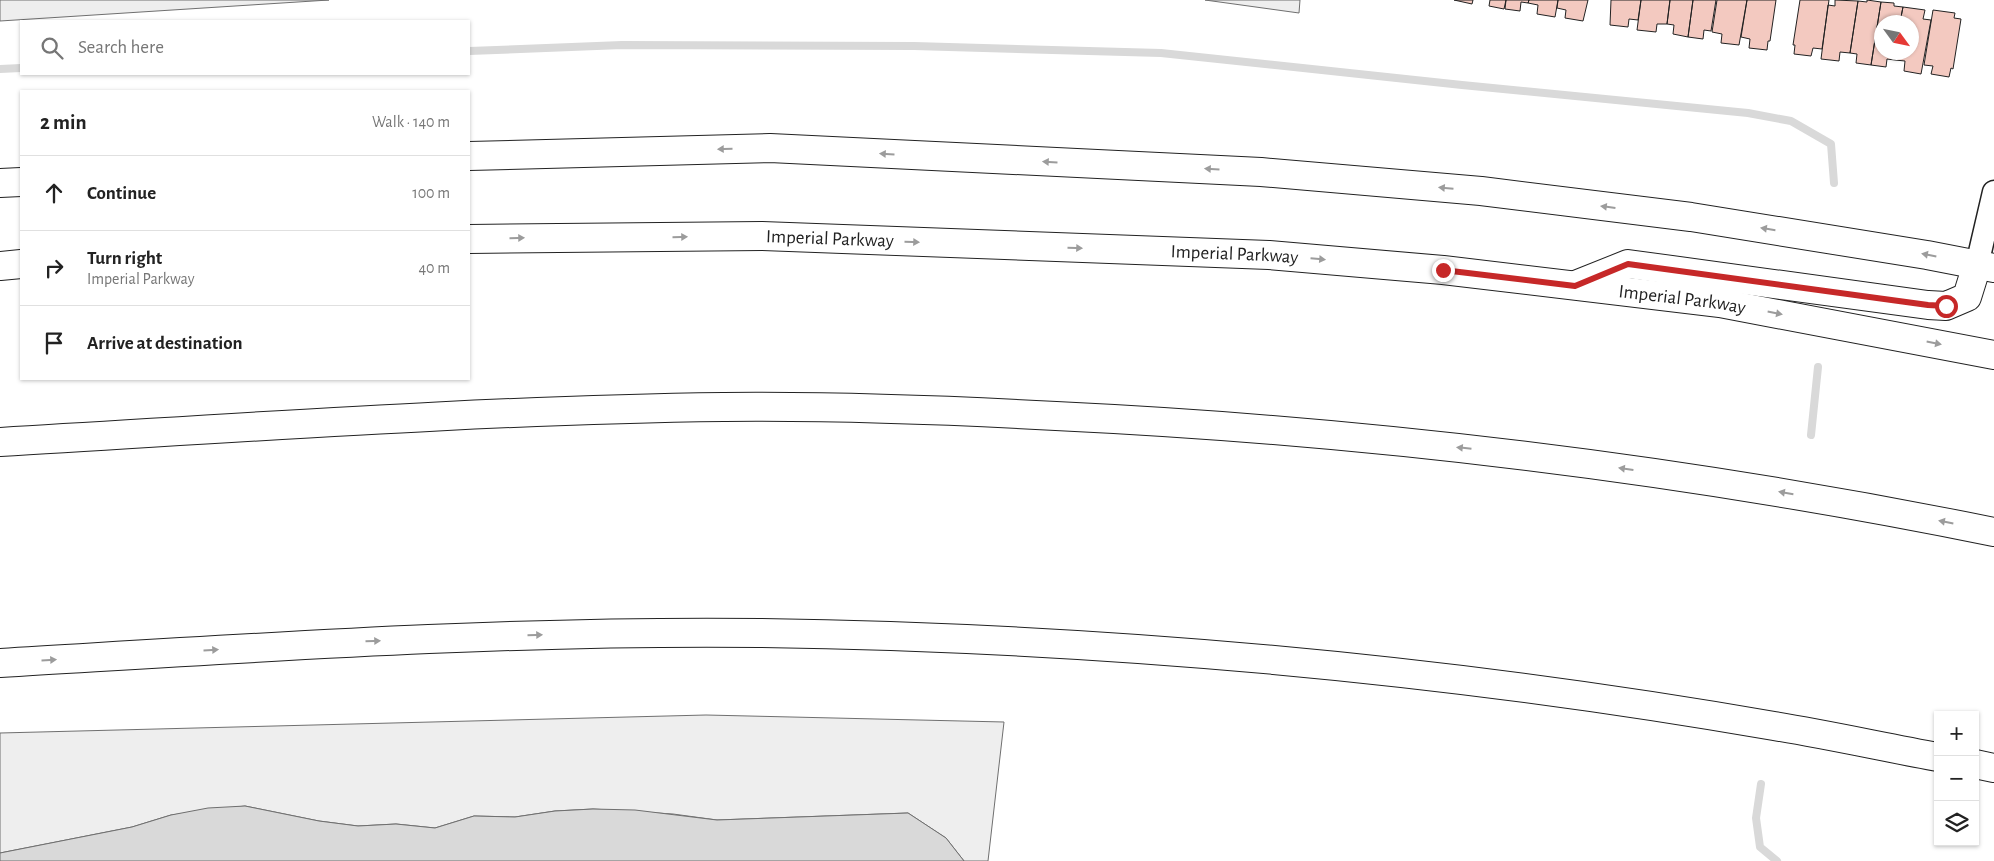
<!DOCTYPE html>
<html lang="en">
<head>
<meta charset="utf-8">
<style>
  :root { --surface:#fff; --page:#f2f2f2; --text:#222; --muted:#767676; --line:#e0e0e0 }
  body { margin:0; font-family:"Alegreya Sans",sans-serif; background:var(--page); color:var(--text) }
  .controls { position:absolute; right:15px; bottom:15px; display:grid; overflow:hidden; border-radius:0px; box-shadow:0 1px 4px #0004 }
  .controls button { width:45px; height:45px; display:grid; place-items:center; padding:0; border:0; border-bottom:1px solid var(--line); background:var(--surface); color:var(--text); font:25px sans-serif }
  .compass { position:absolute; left:1874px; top:15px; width:45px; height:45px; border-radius:50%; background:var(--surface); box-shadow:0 1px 4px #0004; rotate:123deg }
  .stop { position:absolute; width:15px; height:15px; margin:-11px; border:4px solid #c62828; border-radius:50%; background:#fff }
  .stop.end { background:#c62828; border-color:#fff; box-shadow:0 1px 5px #0008 }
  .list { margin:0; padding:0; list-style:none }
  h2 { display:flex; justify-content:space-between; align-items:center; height:65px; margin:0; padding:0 20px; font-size:21px }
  h2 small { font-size:16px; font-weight:400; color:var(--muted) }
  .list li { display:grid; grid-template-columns:32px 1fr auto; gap:15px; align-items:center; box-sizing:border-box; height:75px; padding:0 20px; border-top:1px solid var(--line) }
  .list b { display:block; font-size:19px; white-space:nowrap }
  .list p { margin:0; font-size:16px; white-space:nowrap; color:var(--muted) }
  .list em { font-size:16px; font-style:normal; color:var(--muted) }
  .icon { flex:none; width:28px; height:28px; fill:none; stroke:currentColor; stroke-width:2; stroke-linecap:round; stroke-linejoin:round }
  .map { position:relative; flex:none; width:1994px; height:861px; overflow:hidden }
  .search { position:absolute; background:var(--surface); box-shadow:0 1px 4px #0004; left:20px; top:20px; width:450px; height:55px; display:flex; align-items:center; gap:12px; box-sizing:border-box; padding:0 18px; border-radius:0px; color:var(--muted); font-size:19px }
  .panel { position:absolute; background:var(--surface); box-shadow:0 1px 4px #0004; left:20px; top:90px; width:450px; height:290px; border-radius:0px }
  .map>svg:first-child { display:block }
  .green { fill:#eee; stroke:#6f6f6f }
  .water { fill:#d9d9d9; stroke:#6f6f6f }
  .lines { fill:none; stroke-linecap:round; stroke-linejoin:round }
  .stream { stroke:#d9d9d9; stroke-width:8 }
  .building { fill:#f3c9c0; stroke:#222 }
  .minor-casing { stroke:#222; stroke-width:25 }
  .primary-casing { stroke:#222; stroke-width:30 }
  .motorway-casing { stroke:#222; stroke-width:30 }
  .minor { stroke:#fff; stroke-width:22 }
  .primary { stroke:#fff; stroke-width:28 }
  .motorway { stroke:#fff; stroke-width:28 }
  .oneway { fill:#9c9c9c }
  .route { stroke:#c62828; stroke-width:6 }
  .labels { text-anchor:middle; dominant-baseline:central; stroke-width:4; stroke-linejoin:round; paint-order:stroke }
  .street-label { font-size:19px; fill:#222; stroke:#fff }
</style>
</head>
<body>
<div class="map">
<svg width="1994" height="861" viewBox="0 0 1994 861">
  <rect width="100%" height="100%" fill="#fff"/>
  <path class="green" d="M0,0H329L0,21Z
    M1205,0H1300L1299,13Z
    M706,715L1004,722L988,861H964L946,838L908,813L717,820L673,814L593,809L555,811L515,817L474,816L435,828L396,824L358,826L319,821L245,806L171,815L132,827L0,853V733Z"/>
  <path class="water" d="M245,806L319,821L358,826L396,824L435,828L474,816L515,817L555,811L593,809L635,810L717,820L908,813L946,838L964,861H0V853L132,827L171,815L208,808Z"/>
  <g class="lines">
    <path class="stream" d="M469,51L622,45L914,46L1161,53L1462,85L1748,113L1791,121L1831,144L1834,183
      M0,69L21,68
      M1811,435L1818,367
      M1761,784L1756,818L1760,847L1777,861"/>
  </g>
  <path class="building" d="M1454,0H1473L1472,4Z
    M1490,0H1506L1504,9L1489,6Z
    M1506,0H1529L1528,3L1521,2L1520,11L1505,9Z
    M1529,0H1558L1555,17L1537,14L1538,5L1528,3Z
    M1558,0H1588L1583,21L1565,18L1566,10L1557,8Z
    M1611,0H1641L1638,20L1629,19L1628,27L1610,25Z
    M1641,0H1670L1667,24H1657L1656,32L1637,30Z
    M1670,0H1693L1688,37L1673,34L1674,25L1667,24Z
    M1693,0H1716L1711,31L1704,30L1703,39L1688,37Z
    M1717,0H1747L1739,45L1721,43L1722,34L1712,32Z
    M1747,0H1776L1770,41H1768L1767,50L1749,48L1750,39L1741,37Z
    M1800,0H1829L1822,49L1813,48L1811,56L1794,54L1795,45H1793Z
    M1835,0L1858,1L1850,53L1840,52L1839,61L1821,59L1828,5L1835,6Z
    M1867,0L1881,2L1871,65L1856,63L1857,54L1850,53L1858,1L1867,2Z
    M1881,2L1894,3V6L1903,7L1900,22H1882V52H1896L1895,60L1887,59L1886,67L1871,65Z
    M1903,7L1925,10L1923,19L1931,20L1921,74L1904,71L1905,61L1895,60L1896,52H1912V22H1900Z
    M1933,10L1955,13L1954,18L1961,19L1953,69L1951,68L1949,77L1931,74L1933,66L1924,65Z"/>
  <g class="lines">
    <defs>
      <path id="minor" d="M1977,265L1994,192"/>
      <g id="primary">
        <path d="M469,156L770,148L1261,172L1481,191L1691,217L1927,255L1994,268"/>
        <path d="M0,183L21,182"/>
        <path id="s1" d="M469,239L762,236L1269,255L1443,270L1720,303L1994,355"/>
        <path d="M0,266L21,264"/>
        <path d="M1578,284L1628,264L1928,305L1946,306L1967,297L1977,265"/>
      </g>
      <path id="motorway" d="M0,442C241,428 482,410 724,407C835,406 945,410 1056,416C1371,431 1684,469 1994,532
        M0,663C254,648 508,630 762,633C1101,638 1440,668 1774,726C1829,735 1883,747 1938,757
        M1975,764L1994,768"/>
    </defs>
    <use href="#minor" class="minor-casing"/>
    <use href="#primary" class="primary-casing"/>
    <use href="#motorway" class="motorway-casing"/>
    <use href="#minor" class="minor"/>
    <use href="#primary" class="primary"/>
    <use href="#motorway" class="motorway"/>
  </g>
  <defs><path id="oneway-solid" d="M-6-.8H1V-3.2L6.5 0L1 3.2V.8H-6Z" transform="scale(1.25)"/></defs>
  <g class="oneway">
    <use href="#oneway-solid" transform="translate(725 149) rotate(179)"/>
    <use href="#oneway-solid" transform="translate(887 154) rotate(-177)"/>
    <use href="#oneway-solid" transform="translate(1050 162) rotate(-177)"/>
    <use href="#oneway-solid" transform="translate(1212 169) rotate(-177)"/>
    <use href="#oneway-solid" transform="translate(1446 188) rotate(-175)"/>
    <use href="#oneway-solid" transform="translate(1608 207) rotate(-173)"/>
    <use href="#oneway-solid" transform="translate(1768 229) rotate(-171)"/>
    <use href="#oneway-solid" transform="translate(680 237) rotate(-1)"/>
    <use href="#oneway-solid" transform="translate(517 238) rotate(-1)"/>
    <use href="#oneway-solid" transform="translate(912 242) rotate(2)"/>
    <use href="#oneway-solid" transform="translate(1075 248) rotate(2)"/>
    <use href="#oneway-solid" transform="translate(1929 255) rotate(-169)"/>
    <use href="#oneway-solid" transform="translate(1318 259) rotate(5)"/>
    <use href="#oneway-solid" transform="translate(1775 313) rotate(11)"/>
    <use href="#oneway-solid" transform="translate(1934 343) rotate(11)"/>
    <use href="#oneway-solid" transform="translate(1464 448) rotate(-174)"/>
    <use href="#oneway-solid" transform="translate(1626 469) rotate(-172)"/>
    <use href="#oneway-solid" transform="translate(1786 493) rotate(-170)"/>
    <use href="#oneway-solid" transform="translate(1946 522) rotate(-169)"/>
    <use href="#oneway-solid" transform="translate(535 635) rotate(-2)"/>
    <use href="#oneway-solid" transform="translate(373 641) rotate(-2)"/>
    <use href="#oneway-solid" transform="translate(211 650) rotate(-3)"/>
    <use href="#oneway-solid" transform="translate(49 660) rotate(-3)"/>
  </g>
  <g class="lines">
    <path class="route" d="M1443,270L1575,286L1628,264L1928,305L1946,306"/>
  </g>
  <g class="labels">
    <g class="street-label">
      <text stroke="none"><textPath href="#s1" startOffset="361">Imperial Parkway</textPath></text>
      <text stroke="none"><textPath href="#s1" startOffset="766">Imperial Parkway</textPath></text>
      <text stroke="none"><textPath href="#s1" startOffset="1216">Imperial Parkway</textPath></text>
    </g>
  </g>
</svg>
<div class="controls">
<button>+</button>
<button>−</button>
<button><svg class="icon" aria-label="layers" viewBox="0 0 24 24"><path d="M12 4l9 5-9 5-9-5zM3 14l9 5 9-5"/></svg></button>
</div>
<svg class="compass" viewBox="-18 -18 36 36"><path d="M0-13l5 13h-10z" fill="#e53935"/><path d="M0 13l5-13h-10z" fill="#767676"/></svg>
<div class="stop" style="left:1946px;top:306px"></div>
<div class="stop end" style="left:1443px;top:270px"></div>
<div class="search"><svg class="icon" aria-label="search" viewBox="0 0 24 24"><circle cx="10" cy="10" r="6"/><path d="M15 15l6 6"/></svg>Search here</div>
<section class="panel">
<h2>2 min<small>Walk · 140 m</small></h2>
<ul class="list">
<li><svg class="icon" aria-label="ahead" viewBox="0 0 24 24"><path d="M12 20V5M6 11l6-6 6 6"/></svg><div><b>Continue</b></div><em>100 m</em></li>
<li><svg class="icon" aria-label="right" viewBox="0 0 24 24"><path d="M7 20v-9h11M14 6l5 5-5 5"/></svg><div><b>Turn right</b><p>Imperial Parkway</p></div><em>40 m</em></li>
<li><svg class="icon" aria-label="arrive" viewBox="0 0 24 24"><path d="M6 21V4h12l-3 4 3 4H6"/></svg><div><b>Arrive at destination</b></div></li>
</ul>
</section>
</div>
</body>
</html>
